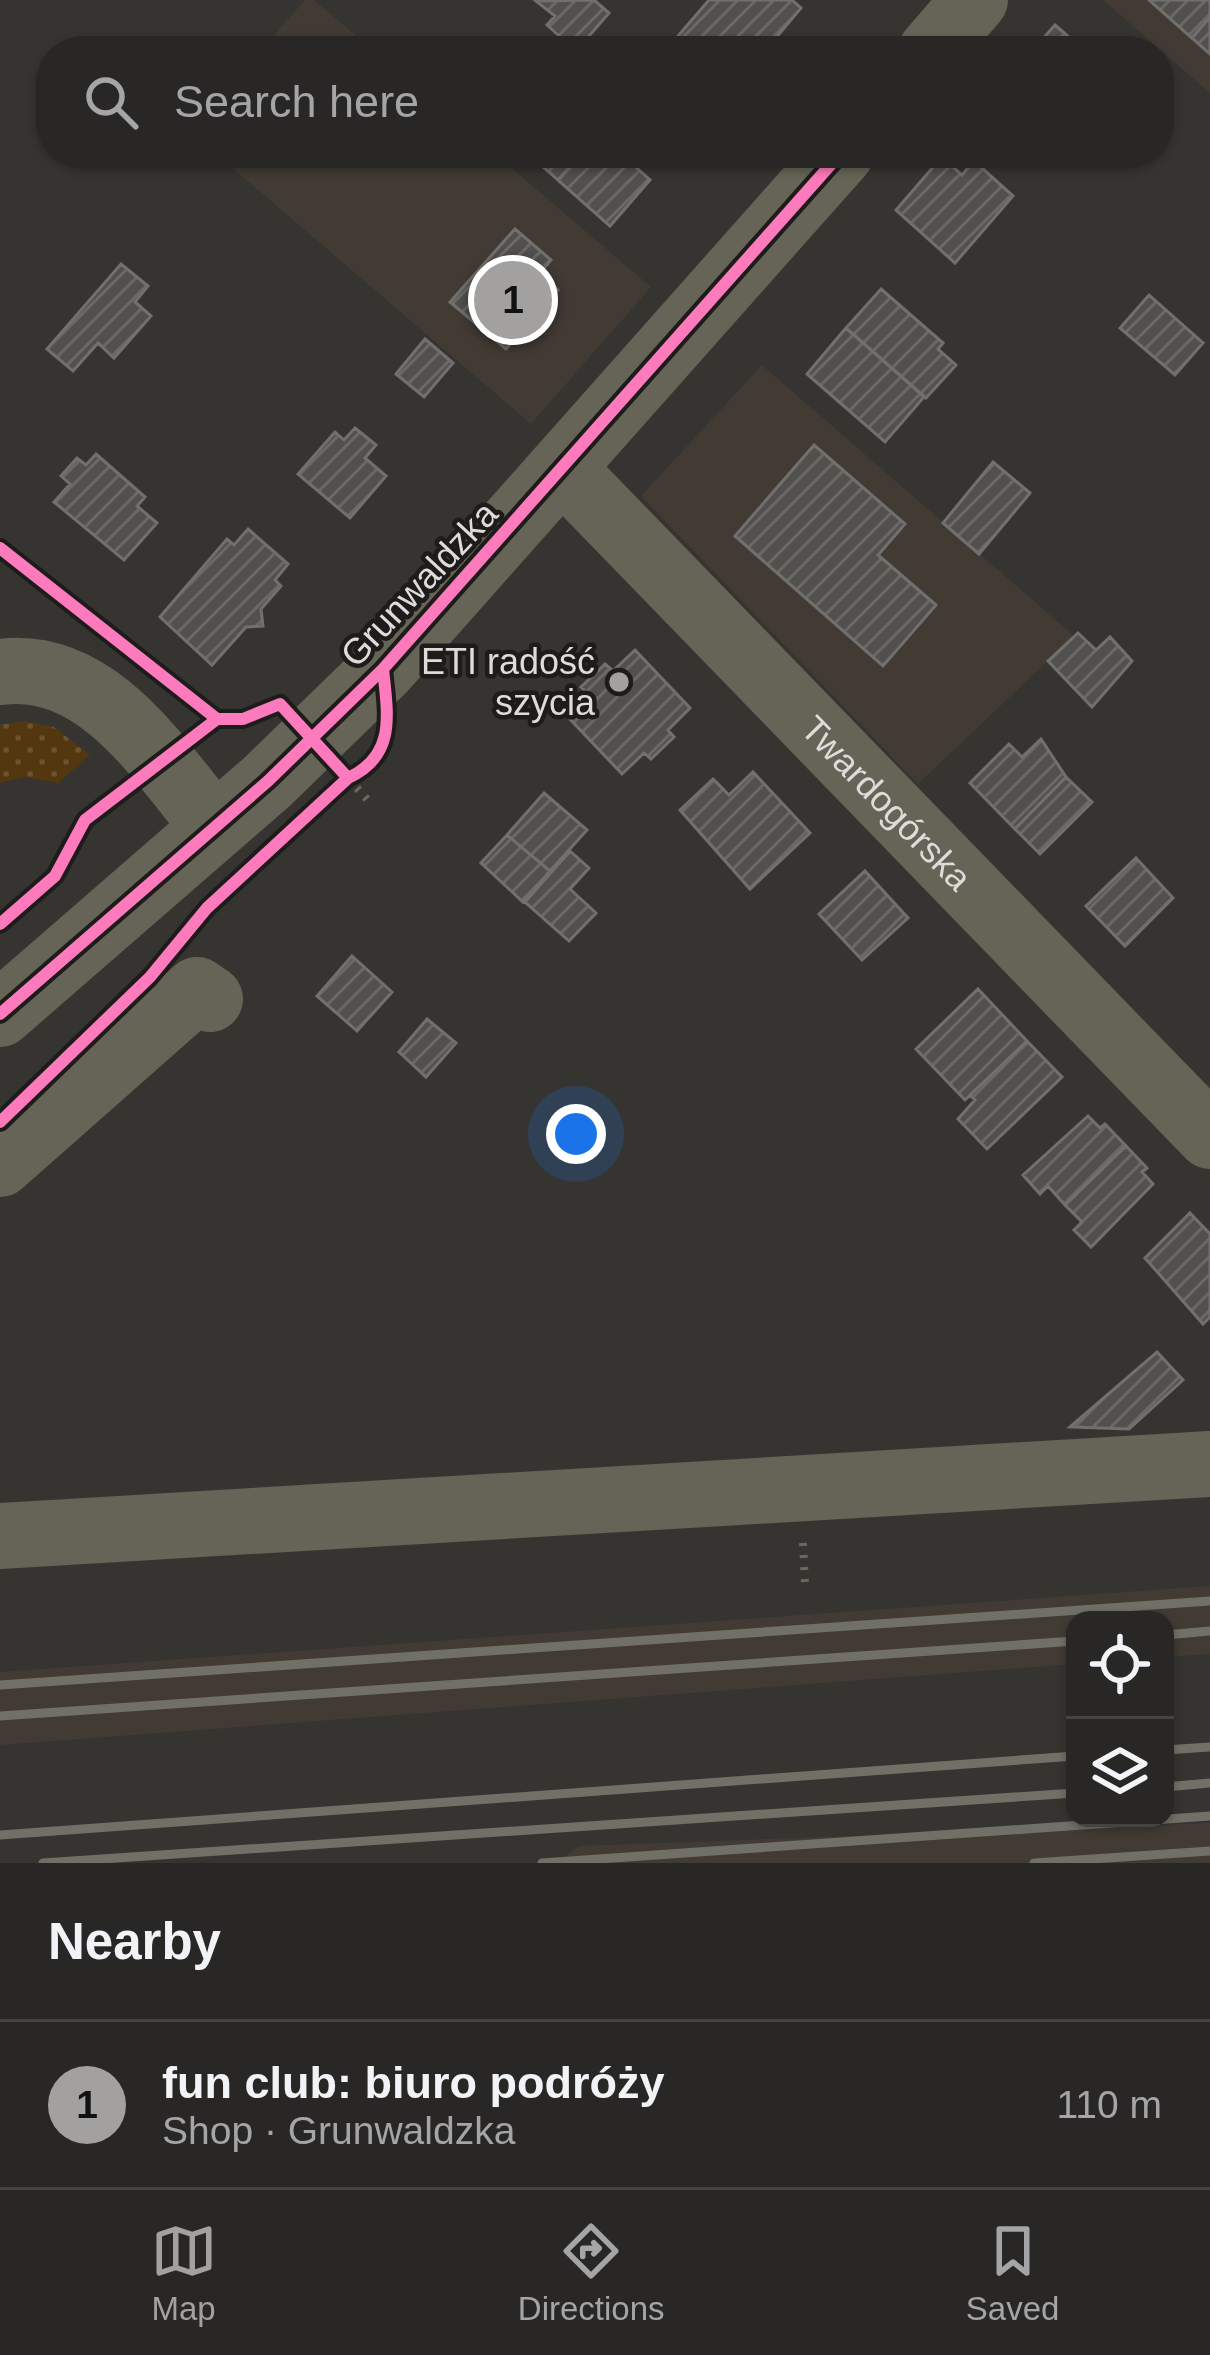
<!DOCTYPE html>
<html lang="en">
<head>
<meta charset="utf-8">
<style>
  :root { --surface:#282725; --page:#343332; --text:#f1f3f6; --muted:#a5a5a7; --line:#444442; --accent:#a3a19f }
  body { margin:0; font-family:Arial,sans-serif; background:var(--page); color:var(--text) }
  .controls { position:absolute; right:36px; bottom:36px; display:grid; overflow:hidden; border-radius:24px; box-shadow:0 3px 9px #0004 }
  .controls button { width:108px; height:108px; display:grid; place-items:center; padding:0; border:0; border-bottom:3px solid var(--line); background:var(--surface); color:var(--text); font:60px sans-serif }
  .you { position:absolute; left:576px; top:1134px; width:42px; height:42px; margin:-30px; border:9px solid #fff; border-radius:50%; background:#1a73e8; box-shadow:0 0 0 18px #1a73e833 }
  .badge { display:grid; place-items:center; width:78px; height:78px; border-radius:50%; background:var(--accent); color:#111; font-size:39px; font-weight:700 }
  .pin { position:absolute; translate:-50% -50%; border:6px solid #fff; box-shadow:0 3px 12px #0006 }
  .list { margin:0; padding:0; list-style:none }
  h2 { display:flex; justify-content:space-between; align-items:center; height:156px; margin:0; padding:0 48px; font-size:51px }
  h2 small { font-size:39px; font-weight:400; color:var(--muted) }
  .list li { display:grid; grid-template-columns:78px 1fr auto; gap:36px; align-items:center; box-sizing:border-box; height:168px; padding:0 48px; border-top:3px solid var(--line) }
  .list b { display:block; font-size:45px; white-space:nowrap }
  .list p { margin:0; font-size:39px; white-space:nowrap; color:var(--muted) }
  .list em { font-size:39px; font-style:normal; color:var(--muted) }
  .icon { flex:none; width:66px; height:66px; fill:none; stroke:currentColor; stroke-width:2; stroke-linecap:round; stroke-linejoin:round }
  .map { position:relative; flex:none; width:1210px; height:1863px; overflow:hidden }
  .search { position:absolute; background:var(--surface); box-shadow:0 3px 9px #0004; left:36px; right:36px; top:36px; height:132px; display:flex; align-items:center; gap:30px; box-sizing:border-box; padding:0 42px; border-radius:48px; color:var(--muted); font-size:45px }
  .sheet { height:324px; background:var(--surface) }
  nav { display:flex; justify-content:space-around; align-items:center; box-sizing:border-box; height:168px; border-top:3px solid var(--line); background:var(--surface); font-size:33px; color:var(--muted) }
  nav a { display:grid; justify-items:center; gap:6px }
  nav .on { color:var(--accent) }
  .map>svg:first-child { display:block }
  .built { fill:#413b33 }
  .grass { fill:url(#grass-dots) }
  .building { fill:url(#building-hatch); stroke:#72706e; stroke-width:3 }
  .lines { fill:none; stroke-linecap:round; stroke-linejoin:round }
  .path { stroke:#6a685f; stroke-width:8; stroke-dasharray:3 9; stroke-linecap:butt }
  .minor { stroke:#666456; stroke-width:66 }
  .rail { stroke:#717067; stroke-width:9 }
  .cycleway-casing { stroke:#1d1c1a; stroke-width:20 }
  .cycleway { stroke:#fd7abc; stroke-width:12 }
  .poi-dot { fill:#a3a19f; stroke:#1d1c1a; stroke-width:4.5 }
  .labels { text-anchor:middle; dominant-baseline:central; stroke-width:9; stroke-linejoin:round; paint-order:stroke }
  .street-label { font-size:36px; fill:#dedcda; stroke:#1d1c1a }
  .poi-label { font-size:36px; fill:#dedcda; stroke:#1d1c1a; text-anchor:end }
</style>
</head>
<body>
<div class="map">
<svg width="1210" height="1863" viewBox="0 0 1210 1863">
  <defs>
    <pattern id="grass-dots" width="8" height="8" patternUnits="userSpaceOnUse" patternTransform="scale(3)"><rect width="8" height="8" fill="#53370e"/><path d="M2 2h.1M6 6h.1" fill="none" stroke="#6b5330" stroke-width="1.8" stroke-linecap="round"/></pattern>
    <pattern id="building-hatch" width="6" height="6" patternUnits="userSpaceOnUse" patternTransform="scale(3)"><rect width="6" height="6" fill="#51504d"/><path d="M-1 1l2-2M0 6l6-6M5 7l2-2" fill="none" stroke="#6a6966"/></pattern>
  </defs>
  <rect width="100%" height="100%" fill="#363431"/>
  <path class="built" d="M305,0H314L374,51H260Z
    M1103,0H1210V93Z
    M215,153H494L651,287L531,424Z
    M762,365L1074,636L918,784L641,496Z
    M1210,1586V1654L1165,1657V1620H1075V1664L0,1745V1672Z
    M1210,1823V1863H556L579,1846Z"/>
  <path class="grass" d="M24,721L54,727L90,755L58,783L25,777L0,783V725Z"/>
  <path class="building" d="M594,0L609,13L576,51L547,25L555,16L536,1Z
    M709,0H792L801,8L765,51H696L678,36Z
    M1149,0H1210V17L1192,38Z
    M1210,17V54L1192,38Z
    M1055,25L1085,51H1032Z
    M527,153H582L558,180Z
    M582,153H620L650,180L610,226L558,180Z
    M942,157L962,175L974,161L1013,196L955,263L896,210Z
    M515,229L551,260L539,274L558,290L506,349L450,302Z
    M121,264L148,286L135,302L151,316L114,358L98,343L73,371L47,349Z
    M881,289L943,343L938,349L956,365L926,398L846,328Z
    M1149,295L1203,343L1175,375L1120,328Z
    M846,328L924,397L885,442L807,374Z
    M425,339L453,363L424,397L396,374Z
    M355,428L376,445L365,458L386,476L350,518L298,474L335,432L344,440Z
    M814,445L905,524L878,555L936,605L883,666L735,536Z
    M96,454L145,497L137,506L157,523L124,560L54,502L70,484L61,476L77,458L86,465Z
    M993,462L1030,493L979,554L943,523Z
    M248,529L288,564L275,580L281,586L261,609L263,626L246,627L212,665L160,617L227,539L234,545Z
    M1078,633L1096,650L1110,637L1132,661L1092,707L1048,661Z
    M635,650L690,708L668,730L674,737L651,759L644,753L622,774L567,716L589,695L581,687L605,664L613,671Z
    M1041,739L1066,777L1015,829L970,783L1009,744L1022,757Z
    M753,772L810,833L750,889L680,810L713,779L729,795Z
    M1066,777L1092,802L1040,854L1015,829Z
    M544,793L587,830L550,871L507,835Z
    M507,835L550,871L523,902L481,863Z
    M570,851L589,868L570,889L596,913L569,941L525,902Z
    M1136,858L1173,898L1125,946L1086,906Z
    M865,871L908,918L862,960L819,914Z
    M352,956L392,992L357,1031L317,996Z
    M978,989L1027,1041L965,1100L916,1049Z
    M427,1019L456,1043L426,1077L399,1052Z
    M1027,1041L1062,1077L987,1149L958,1119L975,1100L970,1095Z
    M1088,1116L1100,1128L1105,1124L1126,1146L1065,1205L1048,1186L1040,1194L1023,1175Z
    M1126,1146L1147,1168L1142,1172L1153,1184L1091,1247L1074,1230L1082,1222L1065,1205Z
    M1190,1213L1210,1234V1317L1203,1324L1145,1258Z
    M1157,1352L1183,1380L1129,1429L1070,1427Z"/>
  <g class="lines">
    <path class="path" d="M349,779L372,805
      M803,1543L805,1584"/>
    <g class="minor">
      <path d="M931,51L975,0"/>
      <path id="s1" d="M563,469L1210,1136"/>
      <path d="M0,672C98,659 159,761 214,826"/>
      <path d="M0,1014L268,781L383,669L841,153"/>
      <path d="M0,1164L197,990L210,999"/>
      <path d="M0,1536L1210,1464"/>
    </g>
    <path class="rail" d="M1165,1635L1210,1631
      M0,1685L1210,1601
      M0,1716L1075,1641
      M1165,1750L1210,1747
      M1165,1787L1210,1783
      M0,1835L1075,1756
      M43,1863L1075,1793
      M542,1863L1210,1816
      M1034,1863L1210,1851"/>
    <defs>
      <path id="cycleway" d="M0,548L217,719
        M0,924L55,876L85,820L217,719H243L280,704L348,778C396,756 388,716 383,669
        M0,1014L268,781L383,669L841,153
        M0,1122L150,977L207,908L348,778"/>
    </defs>
    <use href="#cycleway" class="cycleway-casing"/>
    <use href="#cycleway" class="cycleway"/>
  </g>
  <circle class="poi-dot" cx="619" cy="682" r="12"/>
  <g class="labels">
    <g class="street-label">
      <text transform="translate(419 584) rotate(-47)">Grunwaldzka</text>
      <text stroke="none"><textPath href="#s1" startOffset="465">Twardogórska</textPath></text>
    </g>
    <g class="poi-label">
      <text x="595" y="661">ETI radość<tspan x="595" dy="41">szycia</tspan></text>
    </g>
  </g>
</svg>
<div class="controls">
<button><svg class="icon" aria-label="locate" viewBox="0 0 24 24"><circle cx="12" cy="12" r="6"/><path d="M12 2v4M12 18v4M2 12h4M18 12h4"/></svg></button>
<button><svg class="icon" aria-label="layers" viewBox="0 0 24 24"><path d="M12 4l9 5-9 5-9-5zM3 14l9 5 9-5"/></svg></button>
</div>
<div class="you"></div>
<div class="pin badge" style="left:513px;top:300px">1</div>
<div class="search"><svg class="icon" aria-label="search" viewBox="0 0 24 24"><circle cx="10" cy="10" r="6"/><path d="M15 15l6 6"/></svg>Search here</div>
</div>
<section class="sheet">
<h2>Nearby<small></small></h2>
<ul class="list">
<li><span class="badge">1</span><div><b>fun club: biuro podróży</b><p>Shop · Grunwaldzka</p></div><em>110 m</em></li>
</ul>
</section>
<nav>
<a class="on"><svg class="icon" aria-label="map" viewBox="0 0 24 24"><path d="M3 6l6-2 6 2 6-2v14l-6 2-6-2-6 2zM9 4v14M15 6v14"/></svg>Map</a>
<a><svg class="icon" aria-label="directions" viewBox="0 0 24 24"><path d="M12 3l9 9-9 9-9-9zM9 14v-3h6M13 9l2 2-2 2"/></svg>Directions</a>
<a><svg class="icon" aria-label="saved" viewBox="0 0 24 24"><path d="M7 4h10v16l-5-4-5 4z"/></svg>Saved</a>
</nav>
</body>
</html>
